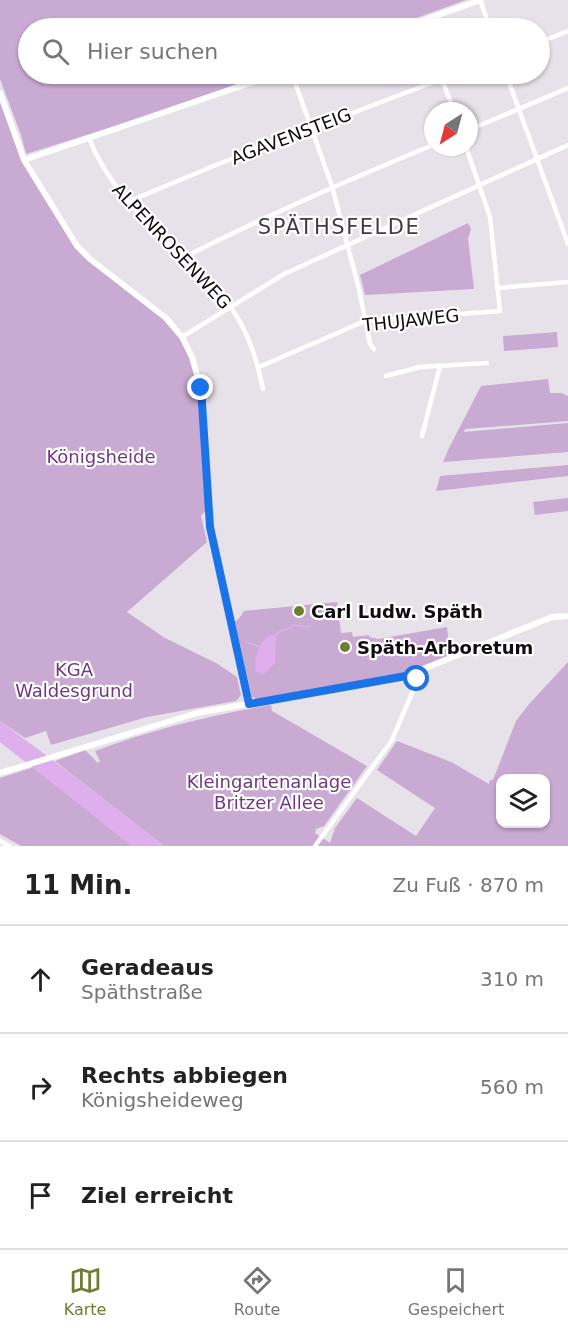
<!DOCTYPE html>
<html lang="de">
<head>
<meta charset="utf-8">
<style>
  :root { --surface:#fff; --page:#f6f6f6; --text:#222; --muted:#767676; --line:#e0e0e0; --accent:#6b7f30 }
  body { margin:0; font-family:"DejaVu Sans",sans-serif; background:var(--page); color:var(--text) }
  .controls { position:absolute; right:18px; bottom:18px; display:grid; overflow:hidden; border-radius:12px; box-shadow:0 2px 4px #0004 }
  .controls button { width:54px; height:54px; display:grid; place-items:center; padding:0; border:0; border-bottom:2px solid var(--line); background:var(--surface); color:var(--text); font:30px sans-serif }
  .compass { position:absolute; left:424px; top:102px; width:54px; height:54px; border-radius:50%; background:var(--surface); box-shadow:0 2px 4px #0004; rotate:216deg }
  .stop { position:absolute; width:18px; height:18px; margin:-14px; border:4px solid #1a73e8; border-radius:50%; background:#fff }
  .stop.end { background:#1a73e8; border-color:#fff; box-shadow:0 2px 6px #0008 }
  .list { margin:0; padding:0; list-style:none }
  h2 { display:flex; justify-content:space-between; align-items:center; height:78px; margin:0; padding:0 24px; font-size:26px }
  h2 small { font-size:20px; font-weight:400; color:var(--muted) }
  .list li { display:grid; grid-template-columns:39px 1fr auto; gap:18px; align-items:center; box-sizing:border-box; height:108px; padding:0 24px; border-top:2px solid var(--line) }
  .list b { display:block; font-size:22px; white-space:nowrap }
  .list p { margin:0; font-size:20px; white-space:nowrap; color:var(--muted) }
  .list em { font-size:20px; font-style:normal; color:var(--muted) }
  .icon { flex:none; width:33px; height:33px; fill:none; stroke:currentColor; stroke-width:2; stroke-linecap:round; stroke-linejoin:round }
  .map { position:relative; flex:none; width:568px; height:846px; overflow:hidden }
  .search { position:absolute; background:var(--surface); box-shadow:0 2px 4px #0004; left:18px; right:18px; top:18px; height:66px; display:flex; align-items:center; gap:15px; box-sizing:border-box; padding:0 21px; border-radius:33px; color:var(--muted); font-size:22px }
  .sheet { height:402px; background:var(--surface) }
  nav { display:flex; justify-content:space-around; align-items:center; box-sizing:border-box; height:84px; border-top:2px solid var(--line); background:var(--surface); font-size:16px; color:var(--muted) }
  nav a { display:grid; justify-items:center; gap:3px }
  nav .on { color:var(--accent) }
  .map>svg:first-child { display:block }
  .green { fill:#c9aad2; fill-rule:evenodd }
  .water { fill:#deaeed }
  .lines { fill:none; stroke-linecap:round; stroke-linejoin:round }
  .stream { stroke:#deaeed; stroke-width:1.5 }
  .street { stroke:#fff; stroke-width:4.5 }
  .secondary { stroke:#fff; stroke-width:6 }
  .route { stroke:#1a73e8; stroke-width:8 }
  .poi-dot { fill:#6b7f30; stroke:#fff; stroke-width:2 }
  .labels { text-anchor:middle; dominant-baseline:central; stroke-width:4.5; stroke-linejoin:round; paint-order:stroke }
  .street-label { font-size:18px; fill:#100d10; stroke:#fff }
  .park-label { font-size:18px; fill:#703781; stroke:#fff }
  .poi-label { font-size:18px; font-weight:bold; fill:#100d10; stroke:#fff; text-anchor:start }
  .quarter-label { font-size:21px; letter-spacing:1.5px; fill:#413c43; stroke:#fff }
</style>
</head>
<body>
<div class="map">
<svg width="568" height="846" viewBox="0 0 568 846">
  <rect width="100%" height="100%" fill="#e7e1e9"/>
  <path class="green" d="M0,0H466L389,28H28V74H264L150,115L26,154L21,135L0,79Z
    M0,101L12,132L71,240L160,315L178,335L188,353L198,382L206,510L201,516L207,542L127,612L165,638L216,663L237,677L241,695L236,701L147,717L51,745L46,731L25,738L0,721Z
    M468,223L471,229L468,239L474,289L365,295L360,275Z
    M557,332L558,347L504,351L503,336Z
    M548,379L550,393H561L568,396V421L465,429L464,432L568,423V452L443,462L449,448L481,386Z
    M568,465V476L436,491L440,476Z
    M568,498V511L535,515L533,502Z
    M337,602L341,633L352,632L353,637L369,635V637L378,639L447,627L450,655L405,673L256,699L252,697L235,622L240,617L244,611Z
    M568,662V846H164L55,761L85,750L98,763L100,761L95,751C152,729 212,715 271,705L272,711L367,766L324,826L316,829L315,833L330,843L335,828L357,798L416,836L435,808L377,770L397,741L451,762L489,784L490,780H493L516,721L529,704ZM500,778H546V824H500Z
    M34,767L132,846H21L0,834V778Z"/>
  <path class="water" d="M273,635L276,637L275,663L264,674L256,672C253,661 259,638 273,635Z
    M0,721L74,776L164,846H132L0,742Z"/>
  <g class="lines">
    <path class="stream" d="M275,636C279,627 290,632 293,625L307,627L309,625
      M246,642L261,647"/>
    <path class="street" d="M480,0L490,28
      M421,21L424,28
      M540,42L568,31
      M292,74L332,186L359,289L370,344L374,349
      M440,74L454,111
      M506,74L568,244
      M469,130L568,88
      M89,138C109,190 152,227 191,266C205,279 221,293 232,309C249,334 257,360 263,389
      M127,202L221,163L455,74
      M183,258C265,216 348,180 433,145
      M497,288L568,282
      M182,337L284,274L568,145
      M259,367L365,321L500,311L490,217L466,147
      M386,376L420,367L487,363
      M422,436L440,366
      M0,841L9,846
      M315,846L392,740L415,686L417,673"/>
    <path class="secondary" d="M401,28L481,0
      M0,93L24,160L77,246L90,259L166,318L182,337L192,357L201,389L210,527L249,704
      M24,160L276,74
      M0,773L197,713L406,676L552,617L568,616"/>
  </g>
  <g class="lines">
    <path class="route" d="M201,388L210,527L249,704L406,676L417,673V679"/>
  </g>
  <g class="poi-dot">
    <circle cx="299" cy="611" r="6"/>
    <circle cx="345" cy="647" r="6"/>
  </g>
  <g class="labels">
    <g class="street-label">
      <text transform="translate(291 136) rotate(-21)">AGAVENSTEIG</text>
      <text transform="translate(172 246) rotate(47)">ALPENROSENWEG</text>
      <text transform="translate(411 320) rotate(-6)">THUJAWEG</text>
    </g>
    <g class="park-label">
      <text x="101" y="456">Königsheide</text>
      <text x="74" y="669">KGA<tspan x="74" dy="21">Waldesgrund</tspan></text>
      <text x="269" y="781">Kleingartenanlage<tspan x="269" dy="21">Britzer Allee</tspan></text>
    </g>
    <g class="poi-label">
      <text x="311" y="611">Carl Ludw. Späth</text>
      <text x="357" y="647">Späth-Arboretum</text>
    </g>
    <g class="quarter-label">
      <text x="339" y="227">SPÄTHSFELDE</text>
    </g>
  </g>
</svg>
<div class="controls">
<button><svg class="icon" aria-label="layers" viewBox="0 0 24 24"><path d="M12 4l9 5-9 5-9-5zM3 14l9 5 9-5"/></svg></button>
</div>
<svg class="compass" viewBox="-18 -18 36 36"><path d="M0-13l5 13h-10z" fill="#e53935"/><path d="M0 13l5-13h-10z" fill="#767676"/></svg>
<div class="stop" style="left:417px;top:679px"></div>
<div class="stop end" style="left:201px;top:388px"></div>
<div class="search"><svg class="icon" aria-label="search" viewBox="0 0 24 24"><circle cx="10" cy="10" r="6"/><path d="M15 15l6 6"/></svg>Hier suchen</div>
</div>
<section class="sheet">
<h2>11 Min.<small>Zu Fuß · 870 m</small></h2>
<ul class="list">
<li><svg class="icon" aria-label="ahead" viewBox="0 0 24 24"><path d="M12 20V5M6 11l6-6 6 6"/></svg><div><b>Geradeaus</b><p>Späthstraße</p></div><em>310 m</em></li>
<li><svg class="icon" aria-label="right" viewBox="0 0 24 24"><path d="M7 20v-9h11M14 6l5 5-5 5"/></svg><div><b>Rechts abbiegen</b><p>Königsheideweg</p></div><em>560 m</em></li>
<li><svg class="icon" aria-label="arrive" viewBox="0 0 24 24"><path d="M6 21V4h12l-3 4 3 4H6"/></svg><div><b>Ziel erreicht</b></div></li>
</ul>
</section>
<nav>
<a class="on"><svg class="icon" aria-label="map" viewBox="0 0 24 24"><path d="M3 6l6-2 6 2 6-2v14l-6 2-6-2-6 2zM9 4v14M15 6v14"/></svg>Karte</a>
<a><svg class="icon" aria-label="directions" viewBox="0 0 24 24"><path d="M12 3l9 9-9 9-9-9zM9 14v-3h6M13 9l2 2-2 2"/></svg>Route</a>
<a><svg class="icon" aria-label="saved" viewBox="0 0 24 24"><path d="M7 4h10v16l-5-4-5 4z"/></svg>Gespeichert</a>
</nav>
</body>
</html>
